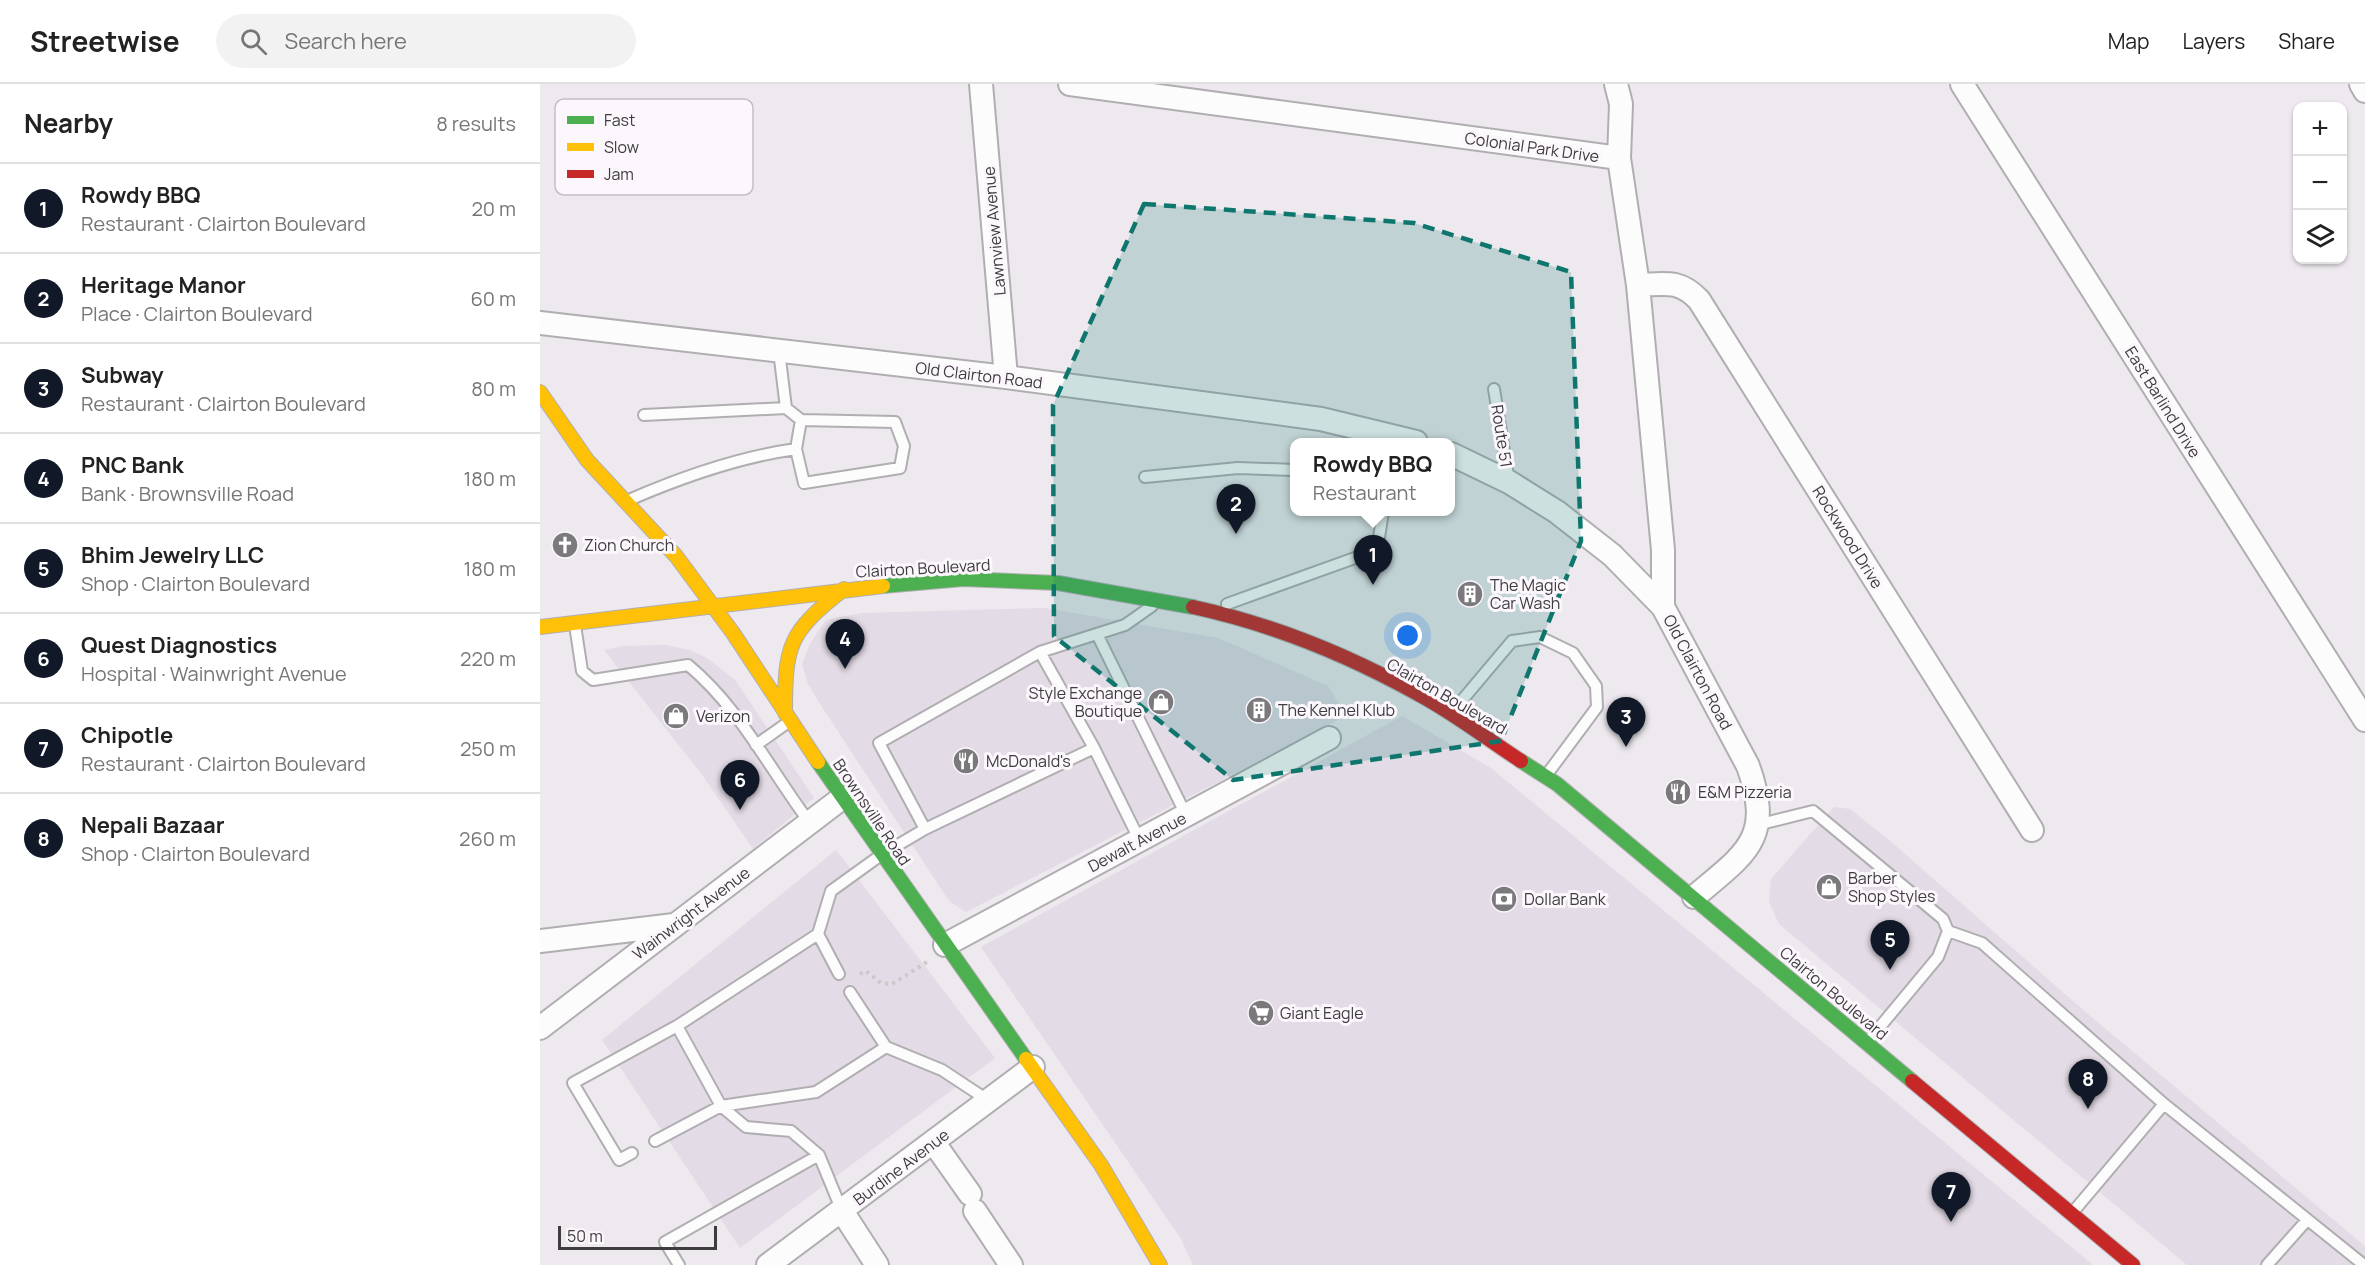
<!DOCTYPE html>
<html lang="en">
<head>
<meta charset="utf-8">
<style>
  :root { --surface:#fff; --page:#f2f2f2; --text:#222; --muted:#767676; --line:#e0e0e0; --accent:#111827 }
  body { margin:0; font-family:Manrope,sans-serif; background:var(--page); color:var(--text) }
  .controls { position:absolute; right:18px; top:18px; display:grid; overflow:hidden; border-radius:12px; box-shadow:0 2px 4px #0004 }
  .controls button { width:54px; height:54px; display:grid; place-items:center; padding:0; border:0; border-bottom:2px solid var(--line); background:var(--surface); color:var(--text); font:30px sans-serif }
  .scale { position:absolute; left:18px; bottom:15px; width:159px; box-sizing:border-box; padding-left:6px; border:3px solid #3e3c3e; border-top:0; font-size:16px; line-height:21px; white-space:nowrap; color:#3e3c3e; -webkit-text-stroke:4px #fcf6fd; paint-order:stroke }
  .you { position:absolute; left:868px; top:552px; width:21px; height:21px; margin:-15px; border:4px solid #fff; border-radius:50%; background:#1a73e8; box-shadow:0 0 0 9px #1a73e833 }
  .badge { display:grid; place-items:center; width:39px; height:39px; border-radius:50%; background:var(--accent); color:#fff; font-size:20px; font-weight:700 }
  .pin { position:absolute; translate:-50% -50px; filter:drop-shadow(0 2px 3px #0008) }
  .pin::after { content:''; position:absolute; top:32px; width:21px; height:18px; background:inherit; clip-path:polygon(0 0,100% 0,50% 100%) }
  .popup { position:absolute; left:750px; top:354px; width:165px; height:78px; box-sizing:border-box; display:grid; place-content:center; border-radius:12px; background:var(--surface); filter:drop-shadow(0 2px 4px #0005); font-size:20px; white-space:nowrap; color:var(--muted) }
  .popup b { font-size:22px; color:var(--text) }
  .popup::after { content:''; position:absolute; left:50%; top:100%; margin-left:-12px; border:12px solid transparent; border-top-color:var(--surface) }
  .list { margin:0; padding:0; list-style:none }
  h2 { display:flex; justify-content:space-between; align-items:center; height:78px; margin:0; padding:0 24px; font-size:26px }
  h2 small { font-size:20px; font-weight:400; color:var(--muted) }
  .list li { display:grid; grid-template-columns:39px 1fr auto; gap:18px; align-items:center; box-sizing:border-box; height:90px; padding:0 24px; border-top:2px solid var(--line) }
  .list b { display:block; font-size:22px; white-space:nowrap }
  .list p { margin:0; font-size:20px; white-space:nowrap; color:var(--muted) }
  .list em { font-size:20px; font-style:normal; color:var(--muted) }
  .icon { flex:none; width:33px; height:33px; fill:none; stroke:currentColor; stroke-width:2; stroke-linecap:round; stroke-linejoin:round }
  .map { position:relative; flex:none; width:1825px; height:1181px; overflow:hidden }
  header { display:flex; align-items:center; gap:36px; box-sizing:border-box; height:84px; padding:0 30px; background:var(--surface); border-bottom:2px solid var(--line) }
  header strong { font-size:28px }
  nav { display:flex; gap:33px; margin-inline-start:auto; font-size:21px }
  .search { width:420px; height:54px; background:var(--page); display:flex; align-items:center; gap:15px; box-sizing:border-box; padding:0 21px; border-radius:33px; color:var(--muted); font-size:22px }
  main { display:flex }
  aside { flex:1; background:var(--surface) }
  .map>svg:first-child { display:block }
  .built { fill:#e3dbe5 }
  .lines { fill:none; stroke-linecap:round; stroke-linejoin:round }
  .lane-casing { stroke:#b1aeb2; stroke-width:14 }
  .street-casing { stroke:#b1aeb2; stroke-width:26 }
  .fast-casing { stroke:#b1aeb2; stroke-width:16 }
  .slow-casing { stroke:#b1aeb2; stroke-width:16 }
  .jam-casing { stroke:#b1aeb2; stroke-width:16 }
  .path { stroke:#cac9ca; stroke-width:4; stroke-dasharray:3 4.5; stroke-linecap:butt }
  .lane { stroke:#fcfcfc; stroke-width:10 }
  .street { stroke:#fcfcfc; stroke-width:22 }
  .fast { stroke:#4caf50; stroke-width:14 }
  .slow { stroke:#ffc107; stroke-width:14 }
  .jam { stroke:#c62828; stroke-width:14 }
  .marked { fill:#0f766e; fill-opacity:0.2; stroke:#0f766e; stroke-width:4.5; stroke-dasharray:12 8; stroke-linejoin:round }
  .labels { text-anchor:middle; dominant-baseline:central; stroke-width:6; stroke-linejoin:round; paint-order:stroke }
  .street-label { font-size:16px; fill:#3e3c3e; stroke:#fcf6fd }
  .poi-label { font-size:16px; fill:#3e3c3e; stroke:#fcf6fd; text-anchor:start }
  .key { fill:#fcf6fd; stroke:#c3bec4; stroke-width:1.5 }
  .key-label { font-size:16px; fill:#3e3c3e }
</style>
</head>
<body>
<header>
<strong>Streetwise</strong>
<div class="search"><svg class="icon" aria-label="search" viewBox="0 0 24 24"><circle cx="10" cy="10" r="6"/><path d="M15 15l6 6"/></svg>Search here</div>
<nav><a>Map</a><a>Layers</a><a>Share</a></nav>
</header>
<main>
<aside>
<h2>Nearby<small>8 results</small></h2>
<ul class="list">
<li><span class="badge">1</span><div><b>Rowdy BBQ</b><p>Restaurant · Clairton Boulevard</p></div><em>20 m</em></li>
<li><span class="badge">2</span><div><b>Heritage Manor</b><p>Place · Clairton Boulevard</p></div><em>60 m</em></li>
<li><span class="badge">3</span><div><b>Subway</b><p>Restaurant · Clairton Boulevard</p></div><em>80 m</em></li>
<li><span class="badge">4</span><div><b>PNC Bank</b><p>Bank · Brownsville Road</p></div><em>180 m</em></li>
<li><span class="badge">5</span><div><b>Bhim Jewelry LLC</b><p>Shop · Clairton Boulevard</p></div><em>180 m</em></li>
<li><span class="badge">6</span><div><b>Quest Diagnostics</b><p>Hospital · Wainwright Avenue</p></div><em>220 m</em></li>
<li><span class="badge">7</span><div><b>Chipotle</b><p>Restaurant · Clairton Boulevard</p></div><em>250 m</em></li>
<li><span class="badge">8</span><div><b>Nepali Bazaar</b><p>Shop · Clairton Boulevard</p></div><em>260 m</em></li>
</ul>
</aside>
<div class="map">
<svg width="1825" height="1181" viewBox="0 0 1825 1181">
  <rect width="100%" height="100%" fill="#ede9ee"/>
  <path class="built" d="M505,524L678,554L788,602L806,632L426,828L409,817L282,623L268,600L262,580L271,558L286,536L322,529Z
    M126,561L149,566L167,574L195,596L274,714L213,765L163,692L64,566L82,562Z
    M862,632L951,684L1553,1181H653L641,1155L441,863Z
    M1294,723L1310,725L1349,756L1549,931L1825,1162V1181H1647L1239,840L1229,818L1231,795Z
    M296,766L455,974L200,1164L62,956Z"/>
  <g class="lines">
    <defs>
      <path id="lane" d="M954,305L969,398
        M246,324L261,336L355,338L364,362L360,384L264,399L256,365L261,336
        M104,331L246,324L239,267
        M605,393L698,384L755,386
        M89,416C142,393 199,373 256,365
        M687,520L837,466L843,428
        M35,541L42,587L53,596L148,581C200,624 230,686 270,739
        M557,550L646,731
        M500,568L554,664L600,757
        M913,627L972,557L1000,553L1033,569L1056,602L1057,623L1008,689
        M216,661L250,637
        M1217,741L1273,727L1403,835L1408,847L1398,873L1329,956
        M385,745L339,659L500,568L585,541L612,522
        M1408,847L1442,859L1624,1020L1824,1181
        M278,850L299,890
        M137,942L278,850L291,807L341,771L385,745L554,664
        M346,963L402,986L449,1017
        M115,1057L181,1022L276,1008L346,963L310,908
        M92,1069L79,1076L33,999L137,942L181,1022L206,1043L251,1047L279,1071L302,1127
        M1533,1128L1624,1020
        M139,1181L125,1158L279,1071
        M1727,1181L1767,1136"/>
      <path id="street" d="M441,0L466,293
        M530,0L1079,74
        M1076,0L1081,20L1079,74L1098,201L1123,466V523
        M1422,0L1825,636
        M1821,0L1825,7
        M1098,201C1125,200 1139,195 1159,216L1492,746
        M0,239L466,293L781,335L876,358
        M911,370L969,398L1017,428L1072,471L1123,523L1208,682C1234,755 1206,769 1154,813
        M0,857L134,841
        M405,861L789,654
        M0,944L302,714
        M394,1059L430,1110
        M302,1127L337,1181
        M435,1127L471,1181
        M228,1181L493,983"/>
      <path id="fast" d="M343,502L423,495L518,499L653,523
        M981,677L1017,700L1372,997
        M278,678L486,975"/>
      <path id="slow" d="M0,308L47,376L136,472L193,549L278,678
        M0,543L343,502
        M245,629C245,560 249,548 304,505
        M486,975L561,1081L620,1181"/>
      <path id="jam" d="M653,523C731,540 808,571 878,610C914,629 947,655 981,677
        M1372,997L1593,1181"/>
    </defs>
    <use href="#lane" class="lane-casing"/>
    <use href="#street" class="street-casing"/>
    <use href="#fast" class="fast-casing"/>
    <use href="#slow" class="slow-casing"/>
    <use href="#jam" class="jam-casing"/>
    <path class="path" d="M320,890L326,887L341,899L352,900L387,878"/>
    <use href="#lane" class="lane"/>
    <use href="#street" class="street"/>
    <use href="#fast" class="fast"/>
    <use href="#slow" class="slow"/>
    <use href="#jam" class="jam"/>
  </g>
  <path class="marked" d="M604,120L874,139L1031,188L1041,457L961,657L693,696L514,552L513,321Z"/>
  <defs>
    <symbol id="church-disc" viewBox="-11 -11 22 22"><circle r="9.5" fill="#7b797c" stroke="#fcf6fd"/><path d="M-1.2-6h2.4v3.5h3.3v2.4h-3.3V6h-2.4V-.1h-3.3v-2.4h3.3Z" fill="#fff"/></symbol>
    <symbol id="building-disc" viewBox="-11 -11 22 22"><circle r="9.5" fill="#7b797c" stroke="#fcf6fd"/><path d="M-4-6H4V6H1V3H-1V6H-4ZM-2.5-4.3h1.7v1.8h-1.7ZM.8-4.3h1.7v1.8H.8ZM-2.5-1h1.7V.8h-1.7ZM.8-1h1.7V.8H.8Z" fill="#fff"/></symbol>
    <symbol id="shop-disc" viewBox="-11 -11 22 22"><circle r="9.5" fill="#7b797c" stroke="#fcf6fd"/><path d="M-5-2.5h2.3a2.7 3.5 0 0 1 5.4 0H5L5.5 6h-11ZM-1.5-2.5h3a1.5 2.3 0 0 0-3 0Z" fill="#fff"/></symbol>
    <symbol id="restaurant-disc" viewBox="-11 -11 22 22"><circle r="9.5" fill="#7b797c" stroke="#fcf6fd"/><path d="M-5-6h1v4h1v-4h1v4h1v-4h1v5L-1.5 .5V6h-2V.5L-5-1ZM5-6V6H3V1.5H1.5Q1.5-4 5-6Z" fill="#fff"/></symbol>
    <symbol id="bank-disc" viewBox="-11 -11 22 22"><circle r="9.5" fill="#7b797c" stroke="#fcf6fd"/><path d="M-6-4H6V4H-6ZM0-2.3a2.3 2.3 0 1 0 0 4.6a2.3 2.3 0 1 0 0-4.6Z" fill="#fff"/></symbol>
    <symbol id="supermarket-disc" viewBox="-11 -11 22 22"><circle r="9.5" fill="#7b797c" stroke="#fcf6fd"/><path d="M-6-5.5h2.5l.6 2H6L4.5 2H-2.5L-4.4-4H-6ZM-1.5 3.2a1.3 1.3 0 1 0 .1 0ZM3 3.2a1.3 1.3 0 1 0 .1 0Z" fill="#fff"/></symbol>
  </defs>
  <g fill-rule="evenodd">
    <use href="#church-disc" x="10" y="446" width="30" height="30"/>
    <use href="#building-disc" x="915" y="495" width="30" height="30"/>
    <use href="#shop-disc" x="606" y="603" width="30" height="30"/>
    <use href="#building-disc" x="704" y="611" width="30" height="30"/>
    <use href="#shop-disc" x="121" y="617" width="30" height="30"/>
    <use href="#restaurant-disc" x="411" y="662" width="30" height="30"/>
    <use href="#restaurant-disc" x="1123" y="693" width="30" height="30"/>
    <use href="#shop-disc" x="1274" y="788" width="30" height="30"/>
    <use href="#bank-disc" x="949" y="800" width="30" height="30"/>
    <use href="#supermarket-disc" x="706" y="914" width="30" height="30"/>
  </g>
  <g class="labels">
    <g class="street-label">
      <text transform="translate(992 63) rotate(8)">Colonial Park Drive</text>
      <text transform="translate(454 147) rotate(-95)">Lawnview Avenue</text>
      <text transform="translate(439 291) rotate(7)">Old Clairton Road</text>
      <text transform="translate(1623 318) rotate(58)">East Barlind Drive</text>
      <text transform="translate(962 352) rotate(81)">Route 51</text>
      <text transform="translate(1308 453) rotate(58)">Rockwood Drive</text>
      <text transform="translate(383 484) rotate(-3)">Clairton Boulevard</text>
      <text transform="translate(1158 588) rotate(62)">Old Clairton Road</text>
      <text transform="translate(907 612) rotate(30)">Clairton Boulevard</text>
      <text transform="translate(332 728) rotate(56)">Brownsville Road</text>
      <text transform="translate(597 758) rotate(-28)">Dewalt Avenue</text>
      <text transform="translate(151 829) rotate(-37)">Wainwright Avenue</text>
      <text transform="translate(1294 909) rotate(40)">Clairton Boulevard</text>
      <text transform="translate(361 1083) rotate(-37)">Burdine Avenue</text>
    </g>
    <g class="poi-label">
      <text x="44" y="461">Zion Church</text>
      <text x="950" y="501">The Magic<tspan x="950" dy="18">Car Wash</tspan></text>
      <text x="602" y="609" text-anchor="end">Style Exchange<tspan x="602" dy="18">Boutique</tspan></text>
      <text x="738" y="626">The Kennel Klub</text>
      <text x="156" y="632">Verizon</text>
      <text x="446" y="677">McDonald's</text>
      <text x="1158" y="708">E&amp;M Pizzeria</text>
      <text x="1308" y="794">Barber<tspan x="1308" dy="18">Shop Styles</tspan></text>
      <text x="984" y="815">Dollar Bank</text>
      <text x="740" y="929">Giant Eagle</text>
    </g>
  </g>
  <rect x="15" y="15" width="198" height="96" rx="9" class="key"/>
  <rect x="27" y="32" width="27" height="8" fill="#4caf50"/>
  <rect x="27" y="59" width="27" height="8" fill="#ffc107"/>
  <rect x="27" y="86" width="27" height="8" fill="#c62828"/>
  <g class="key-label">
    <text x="64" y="42">Fast</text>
    <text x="64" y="69">Slow</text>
    <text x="64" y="96">Jam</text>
  </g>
</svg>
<div class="controls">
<button>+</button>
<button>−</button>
<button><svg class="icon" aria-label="layers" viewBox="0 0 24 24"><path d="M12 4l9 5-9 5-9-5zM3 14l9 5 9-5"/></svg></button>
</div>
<div class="scale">50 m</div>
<div class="you"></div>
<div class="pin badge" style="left:833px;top:501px">1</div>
<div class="popup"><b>Rowdy BBQ</b>Restaurant</div>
<div class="pin badge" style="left:696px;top:450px">2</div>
<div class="pin badge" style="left:1086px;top:663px">3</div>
<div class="pin badge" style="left:305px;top:585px">4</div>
<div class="pin badge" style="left:1350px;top:886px">5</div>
<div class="pin badge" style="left:200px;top:726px">6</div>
<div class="pin badge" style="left:1411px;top:1138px">7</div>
<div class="pin badge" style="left:1548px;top:1025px">8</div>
</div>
</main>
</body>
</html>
